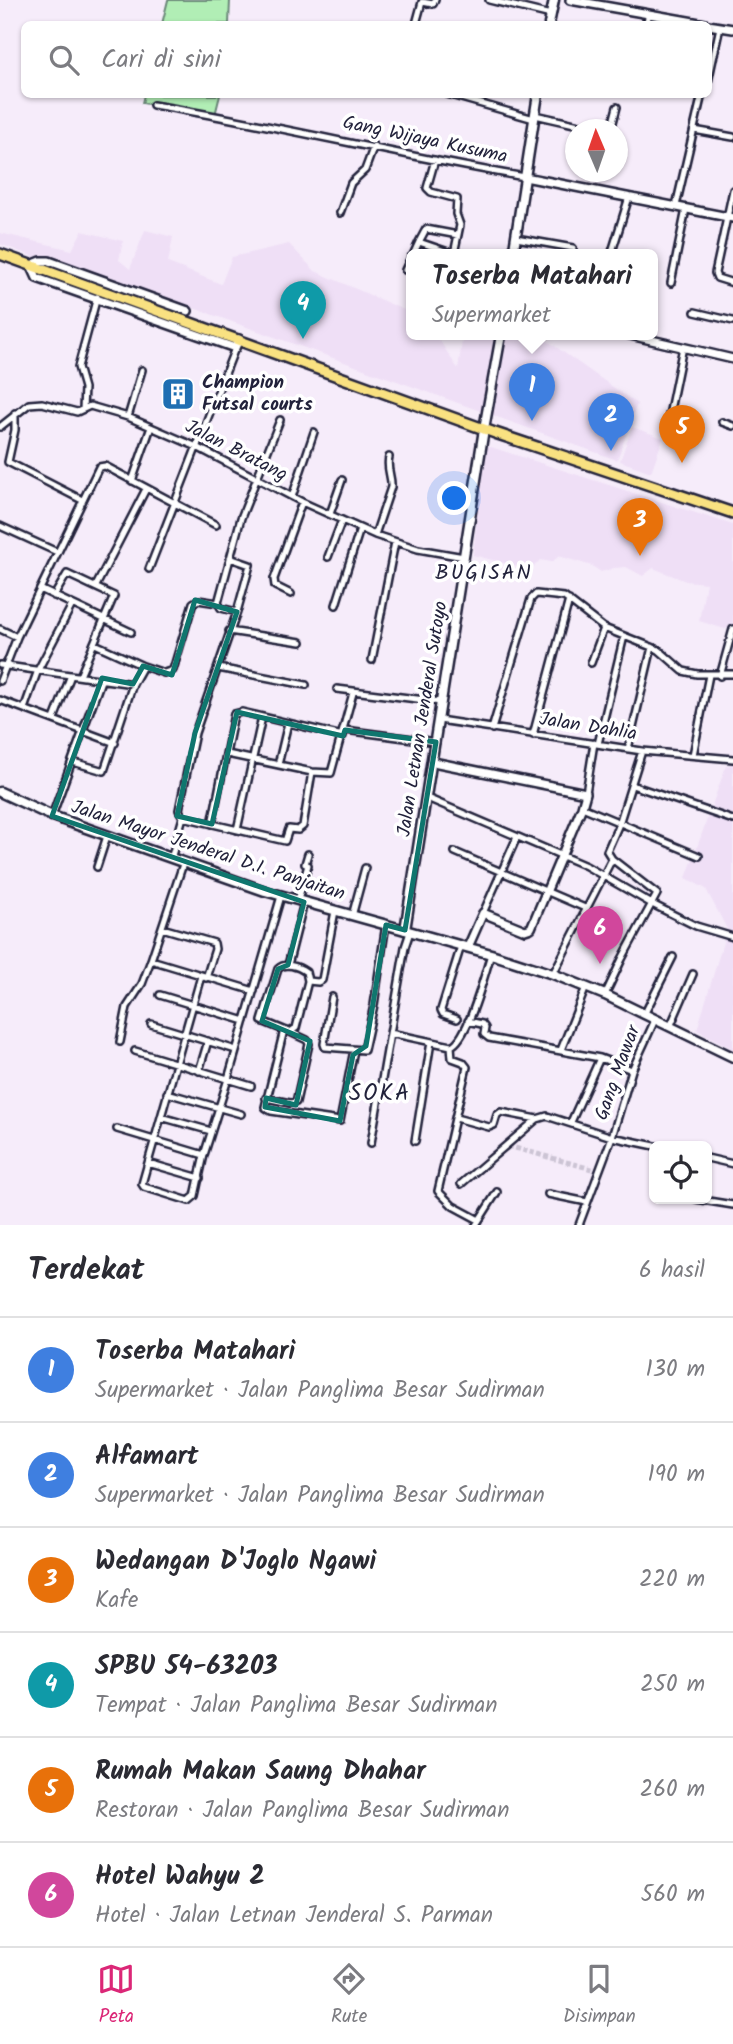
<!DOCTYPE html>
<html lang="id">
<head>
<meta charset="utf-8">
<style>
  :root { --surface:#fff; --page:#f7f7f7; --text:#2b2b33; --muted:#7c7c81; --line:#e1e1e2; --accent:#db2777 }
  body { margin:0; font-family:Kalam,sans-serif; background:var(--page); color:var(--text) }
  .controls { position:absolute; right:21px; bottom:21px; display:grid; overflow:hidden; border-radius:10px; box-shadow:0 2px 5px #0004 }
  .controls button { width:63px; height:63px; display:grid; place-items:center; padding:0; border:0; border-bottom:2px solid var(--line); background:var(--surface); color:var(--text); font:35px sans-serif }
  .compass { position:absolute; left:565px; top:119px; width:63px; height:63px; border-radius:50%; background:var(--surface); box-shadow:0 2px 5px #0004; rotate:358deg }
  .you { position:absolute; left:455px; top:499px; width:24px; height:24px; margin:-18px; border:5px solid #fff; border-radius:50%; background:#1a73e8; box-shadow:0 0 0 10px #1a73e833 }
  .badge { display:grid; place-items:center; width:46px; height:46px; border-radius:50%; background:var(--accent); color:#fff; font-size:23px; font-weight:700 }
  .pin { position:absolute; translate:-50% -58px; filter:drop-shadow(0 2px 4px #0008) }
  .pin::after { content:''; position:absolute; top:37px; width:24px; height:21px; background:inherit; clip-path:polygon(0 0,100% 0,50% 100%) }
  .popup { position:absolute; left:406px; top:249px; width:252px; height:91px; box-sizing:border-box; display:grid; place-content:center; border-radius:10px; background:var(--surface); filter:drop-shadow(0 2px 5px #0005); font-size:23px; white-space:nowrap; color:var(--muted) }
  .popup b { font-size:26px; color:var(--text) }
  .popup::after { content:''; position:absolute; left:50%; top:100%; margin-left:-14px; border:14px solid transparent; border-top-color:var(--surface) }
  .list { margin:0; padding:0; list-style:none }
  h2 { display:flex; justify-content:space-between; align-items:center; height:91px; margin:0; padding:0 28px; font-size:30px }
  h2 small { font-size:23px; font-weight:400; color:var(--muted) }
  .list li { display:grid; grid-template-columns:46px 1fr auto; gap:21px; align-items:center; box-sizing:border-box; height:105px; padding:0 28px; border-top:2px solid var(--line) }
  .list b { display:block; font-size:26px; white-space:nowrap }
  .list p { margin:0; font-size:23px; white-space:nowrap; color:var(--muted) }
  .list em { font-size:23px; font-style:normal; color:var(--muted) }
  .icon { flex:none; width:38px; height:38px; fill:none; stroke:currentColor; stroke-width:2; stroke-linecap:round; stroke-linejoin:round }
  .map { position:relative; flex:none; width:733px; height:1225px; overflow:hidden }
  .search { position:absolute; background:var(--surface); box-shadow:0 2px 5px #0004; left:21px; right:21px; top:21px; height:77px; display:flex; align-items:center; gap:18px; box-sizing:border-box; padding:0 24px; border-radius:10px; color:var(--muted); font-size:26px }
  .sheet { height:721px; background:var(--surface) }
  nav { display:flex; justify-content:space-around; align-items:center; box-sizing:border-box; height:98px; border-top:2px solid var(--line); background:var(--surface); font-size:19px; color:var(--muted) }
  nav a { display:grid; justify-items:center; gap:4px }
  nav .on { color:var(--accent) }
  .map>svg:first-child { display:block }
  .built { fill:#efdff6 }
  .green { fill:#b1eeb5; stroke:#6a8878; stroke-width:2 }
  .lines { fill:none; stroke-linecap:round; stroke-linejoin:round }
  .minor-tunnel { stroke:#ccc4d4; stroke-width:5; stroke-dasharray:5 2.5; stroke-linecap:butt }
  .minor-casing { stroke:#22223b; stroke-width:10 }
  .tertiary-casing { stroke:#22223b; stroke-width:12 }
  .secondary-casing { stroke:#22223b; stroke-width:13 }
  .primary-casing { stroke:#22223b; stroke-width:14 }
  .minor { stroke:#fff; stroke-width:5 }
  .tertiary { stroke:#fff; stroke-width:7 }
  .secondary { stroke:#fff; stroke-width:8 }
  .primary { stroke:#f9e181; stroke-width:9 }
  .marked { fill:none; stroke:#0f766e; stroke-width:5; stroke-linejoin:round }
  .labels { text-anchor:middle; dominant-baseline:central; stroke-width:7; stroke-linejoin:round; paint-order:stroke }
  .street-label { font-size:19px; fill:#22223b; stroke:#fff }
  .poi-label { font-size:19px; font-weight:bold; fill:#22223b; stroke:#fff; text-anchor:start }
  .neighbourhood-label { font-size:21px; letter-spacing:2px; fill:#22223b; stroke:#fff }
  .quarter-label { font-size:23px; letter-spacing:2px; fill:#22223b; stroke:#fff }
</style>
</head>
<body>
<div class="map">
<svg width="733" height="1225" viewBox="0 0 733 1225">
  <rect width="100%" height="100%" fill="#f6ecfa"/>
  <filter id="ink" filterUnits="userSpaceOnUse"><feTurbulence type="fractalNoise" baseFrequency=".0143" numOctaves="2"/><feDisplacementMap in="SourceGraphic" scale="14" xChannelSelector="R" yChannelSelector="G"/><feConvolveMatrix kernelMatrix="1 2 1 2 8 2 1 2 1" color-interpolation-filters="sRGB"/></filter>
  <g filter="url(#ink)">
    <path class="built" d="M145,230L173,237L168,263L221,284L232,257L289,244L315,271L411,313V335H436L458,369L463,335H539L637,404L617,460L71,264L44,255L34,257L0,244V233L72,250L82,231L123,241L119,260L130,269Z
      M632,427L663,438L651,472L620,461Z
      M491,447L733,525V626L725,629L699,621L706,583L686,581L653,568L643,576L626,567L614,568L601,572L592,566L559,556L552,562L540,560L530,570L473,555L484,448Z
      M733,764V1049L697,1030L727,929L706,889L686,878L726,766Z"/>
    <path class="green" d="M168,0H230L229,24H162Z
      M144,95H220L215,115L142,103Z"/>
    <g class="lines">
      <path class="minor-tunnel" d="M508,1146L599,1171"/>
      <defs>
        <path id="minor" d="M489,0L551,15
          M416,24L422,2L433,4L435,0
          M646,24L649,14
          M708,82L720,27
          M447,94L534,119
          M153,105C278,125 400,156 525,177
          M535,115L601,130
          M611,130L617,107
          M694,130L733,137
          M435,160L427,188L431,192L457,199L456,214L460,225L454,254L457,255
          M733,190L715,273L717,278L733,283
          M676,206L702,94
          M340,213L351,183L365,170L374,146
          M516,238L573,248
          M454,254L419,242L426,229L458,235
          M413,255L419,242
          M611,255L629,197
          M405,270L411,257
          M671,283L686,209
          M695,312L733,321
          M83,409L84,388L78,367L97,297
          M15,413V430L8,462L82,500
          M128,417L142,370
          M722,422L733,426
          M667,425L683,347
          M0,427L29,404L42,403L77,412L90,406L128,417L197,447L302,502L375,535L418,549L464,557
          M132,481L151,427
          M292,497L314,432
          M330,514L342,480
          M0,526L57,552
          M375,535L391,487C392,476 386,469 389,457
          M328,557L342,520
          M230,558L250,565L237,612
          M149,569L235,348
          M96,586L146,489
          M40,589L131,632
          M291,594L275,586L274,579L302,502
          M54,596L67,574L114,596L80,676
          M336,605L360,529
          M0,629L17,637
          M229,631L301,642
          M372,660L395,542
          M591,663L604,628
          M0,665L133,684
          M143,666L164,673L173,670L193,603L198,600L218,603
          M218,668L306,685
          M720,676L733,629
          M0,681L17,637L99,467L105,466L216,525
          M337,689L441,702
          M0,700L115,743
          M24,709L38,670L72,605
          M54,719L71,675
          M439,720L642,751L733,759
          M492,729L531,599L536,594L564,597L604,628L659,650L683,671L697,674H733
          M345,730L436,742
          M533,735L569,600
          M598,744L624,636
          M628,749L652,647
          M227,754L312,772L331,773L353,693
          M693,755L709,675
          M73,762L104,771L133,684L143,666L95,644
          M278,765L288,723
          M632,785L733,820
          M586,793L594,743
          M427,798L586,866L652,904L696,926L733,937
          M582,807L699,856
          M52,816L102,678
          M183,817L285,841L289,829L298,830L303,826L312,772
          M212,824L234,714L242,712L343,736
          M237,830L262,717
          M455,852L585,908
          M171,859L183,817L179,810L195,733L237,612L221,608L218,603L241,518L280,420
          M97,867L107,836
          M298,900L308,865L305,864L308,854
          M483,913L517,837
          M352,916L365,868
          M162,928L214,943L215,949L206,978
          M151,960L254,991
          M288,965L304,902
          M553,974L612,859
          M201,976L142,1184L144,1187L189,1201L195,1196L204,1155L228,1079L281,896
          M308,981L318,982L322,980L335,911
          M160,995L245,1021
          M605,995L622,959L657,894L612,859L607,851L619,824L642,751
          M332,997L324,1044L325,1047L364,1050L374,1005L386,924
          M644,1015L673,957
          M457,1019L443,1014L441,1010L461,946
          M468,1021L482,1024L485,1028L484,1034L489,1038L600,1058L632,1070
          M151,1024L236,1050
          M670,1027L693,974
          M284,1030L262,1021L278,969C285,962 298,966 306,972L308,981L296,1028L290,1032L284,1030L265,1107L271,1111L340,1121L354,1050
          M390,1033L451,1046C468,1040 485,973 491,954
          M120,1042L127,1007L142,984L151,960L183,864
          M451,1046L452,1058L463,1062L467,1067L438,1191L453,1206L479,1220
          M561,1050L586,987
          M135,1051L251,1086
          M199,1071L208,1041
          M167,1093L241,1114
          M266,1098L290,1103L296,1102L309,1044L307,1040L290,1032
          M161,1117L211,1131
          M456,1118L489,1127L494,1125L497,1115L501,1112L537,1119L547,1116L612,1137L655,1146
          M571,1122L600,1058
          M117,1129L204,1155
          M415,1141L431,1042
          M371,1143L405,947L410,932
          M707,1158L733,1164
          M148,1163L200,1178
          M461,1184L537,1119
          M548,1194L587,1202
          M696,1199L733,1205
          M476,1225L497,1192
          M579,1225L612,1137L632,1070L655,1020"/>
        <path id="tertiary" d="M570,0L705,24
          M708,25L733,29
          M525,177L733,218
          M188,311L49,261H41L31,265L37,278L235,348L239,339
          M630,335L733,359
          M433,762L586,793L582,807L531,928L525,930L483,913L468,947"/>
        <path id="secondary" d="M549,24L554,0
          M513,255L538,94
          M0,792L52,816L265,891L491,954L553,974L605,995L733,1057
          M405,930L484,429L501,335"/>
        <path id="primary" d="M0,254L495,433L733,513"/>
      </defs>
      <use href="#minor" class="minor-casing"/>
      <use href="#tertiary" class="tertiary-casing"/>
      <use href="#secondary" class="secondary-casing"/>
      <use href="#primary" class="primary-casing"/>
      <use href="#minor" class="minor"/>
      <use href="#tertiary" class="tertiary"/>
      <use href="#secondary" class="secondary"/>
      <use href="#primary" class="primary"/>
    </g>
  </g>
  <path class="marked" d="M195,600L237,612L195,733L177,816L212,824L237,712L343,736L345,730L436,742L405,930L386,925L366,1046L353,1055L340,1121L265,1107L266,1098L296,1105L310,1041L262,1021L278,969L288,965L304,902L52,816L102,678L133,684L143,666L172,675Z"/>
  <defs>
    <symbol id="building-square" viewBox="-11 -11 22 22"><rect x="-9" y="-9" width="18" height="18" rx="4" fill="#1f6fb2" stroke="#fff"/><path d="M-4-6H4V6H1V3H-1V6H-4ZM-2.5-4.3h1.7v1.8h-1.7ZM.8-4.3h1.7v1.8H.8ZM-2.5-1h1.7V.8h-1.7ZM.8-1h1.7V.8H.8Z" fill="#fff"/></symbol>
  </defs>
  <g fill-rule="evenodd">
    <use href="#building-square" x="159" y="375" width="38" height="38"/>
  </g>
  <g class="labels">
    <g class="street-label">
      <text transform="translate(425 140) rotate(12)">Gang Wijaya Kusuma</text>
      <text transform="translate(236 451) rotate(27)">Jalan Bratang</text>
      <text transform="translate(423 719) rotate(-81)">Jalan Letnan Jenderal Sutoyo</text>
      <text transform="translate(588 727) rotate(9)">Jalan Dahlia</text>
      <text transform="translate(208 851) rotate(18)">Jalan Mayor Jenderal D.I. Panjaitan</text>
      <text transform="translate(618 1073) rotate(-70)">Gang Mawar</text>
    </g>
    <g class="poi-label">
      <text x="202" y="383">Champion<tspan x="202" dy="22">Futsal courts</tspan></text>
    </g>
    <g class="neighbourhood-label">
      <text x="484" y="573">BUGISAN</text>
    </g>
    <g class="quarter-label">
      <text x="380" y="1094">SOKA</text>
    </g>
  </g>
</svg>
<div class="controls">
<button><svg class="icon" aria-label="locate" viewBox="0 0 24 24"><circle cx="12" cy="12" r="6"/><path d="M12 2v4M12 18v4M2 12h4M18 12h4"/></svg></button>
</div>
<svg class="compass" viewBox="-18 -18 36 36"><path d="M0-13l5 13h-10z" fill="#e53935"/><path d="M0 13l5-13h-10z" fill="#7c7c81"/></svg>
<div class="you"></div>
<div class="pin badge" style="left:532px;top:421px;background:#3f7fe0">1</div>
<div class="popup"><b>Toserba Matahari</b>Supermarket</div>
<div class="pin badge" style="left:611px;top:451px;background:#3f7fe0">2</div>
<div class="pin badge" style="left:640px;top:556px;background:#e8710a">3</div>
<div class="pin badge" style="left:303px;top:339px;background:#0f9aa8">4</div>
<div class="pin badge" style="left:682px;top:463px;background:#e8710a">5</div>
<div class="pin badge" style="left:600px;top:964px;background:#d1479c">6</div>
<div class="search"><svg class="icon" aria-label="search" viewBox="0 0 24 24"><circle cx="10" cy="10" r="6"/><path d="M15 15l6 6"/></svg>Cari di sini</div>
</div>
<section class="sheet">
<h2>Terdekat<small>6 hasil</small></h2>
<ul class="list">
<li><span class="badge" style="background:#3f7fe0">1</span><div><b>Toserba Matahari</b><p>Supermarket · Jalan Panglima Besar Sudirman</p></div><em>130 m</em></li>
<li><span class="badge" style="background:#3f7fe0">2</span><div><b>Alfamart</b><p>Supermarket · Jalan Panglima Besar Sudirman</p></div><em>190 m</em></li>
<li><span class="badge" style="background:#e8710a">3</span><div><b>Wedangan D'Joglo Ngawi</b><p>Kafe</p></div><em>220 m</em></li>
<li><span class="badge" style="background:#0f9aa8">4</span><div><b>SPBU 54-63203</b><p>Tempat · Jalan Panglima Besar Sudirman</p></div><em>250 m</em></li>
<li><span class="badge" style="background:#e8710a">5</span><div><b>Rumah Makan Saung Dhahar</b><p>Restoran · Jalan Panglima Besar Sudirman</p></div><em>260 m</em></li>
<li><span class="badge" style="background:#d1479c">6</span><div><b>Hotel Wahyu 2</b><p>Hotel · Jalan Letnan Jenderal S. Parman</p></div><em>560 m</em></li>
</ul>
</section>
<nav>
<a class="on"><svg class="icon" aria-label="map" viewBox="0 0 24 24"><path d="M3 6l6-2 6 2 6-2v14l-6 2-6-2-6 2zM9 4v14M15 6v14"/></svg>Peta</a>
<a><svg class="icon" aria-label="directions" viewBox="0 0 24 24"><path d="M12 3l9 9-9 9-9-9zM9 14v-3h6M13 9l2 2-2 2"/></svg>Rute</a>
<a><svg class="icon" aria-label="saved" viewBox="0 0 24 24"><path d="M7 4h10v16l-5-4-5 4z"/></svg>Disimpan</a>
</nav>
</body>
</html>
